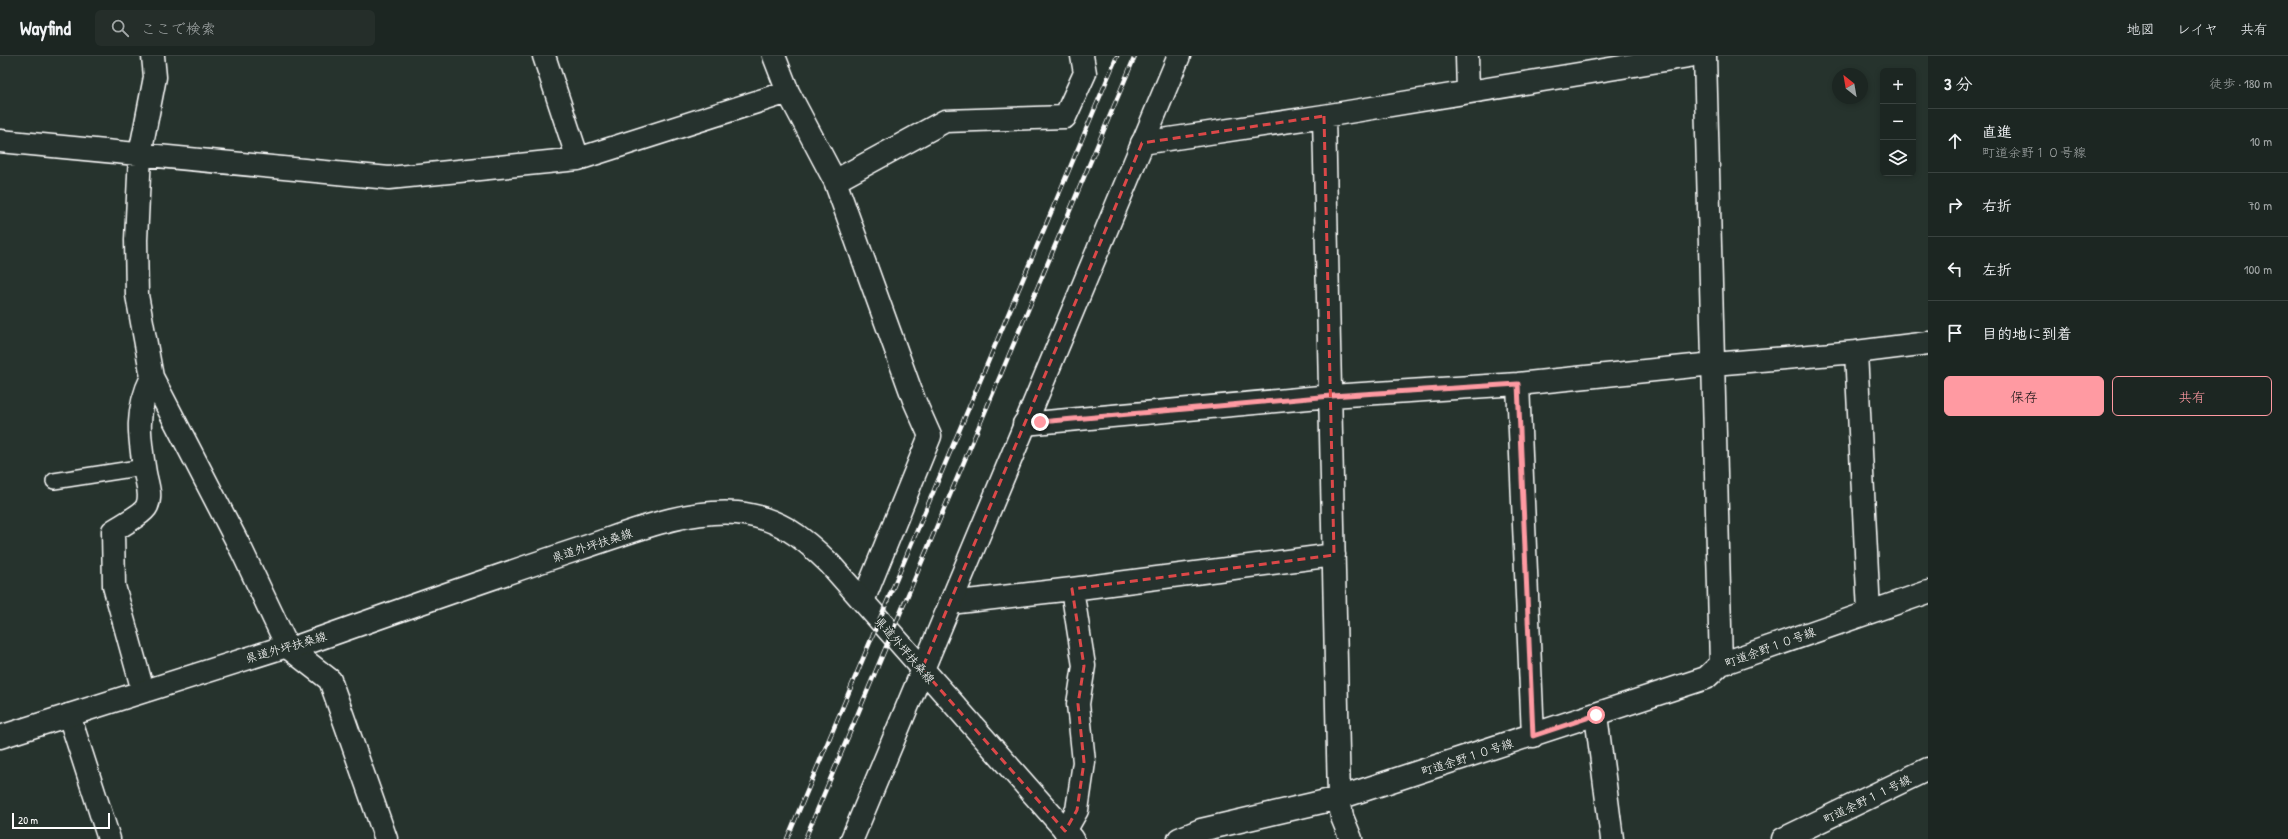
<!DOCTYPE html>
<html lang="ja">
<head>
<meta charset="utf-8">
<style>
  :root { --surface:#1c2622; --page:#252e2a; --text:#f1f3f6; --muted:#a0a5a5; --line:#3a4340; --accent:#ff9aa2 }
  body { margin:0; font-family:"Patrick Hand","Klee One",sans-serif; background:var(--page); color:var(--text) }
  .controls { position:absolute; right:12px; top:12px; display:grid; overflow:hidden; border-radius:6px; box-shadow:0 2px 6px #0003 }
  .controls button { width:36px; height:36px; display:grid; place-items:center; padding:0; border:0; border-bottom:1px solid var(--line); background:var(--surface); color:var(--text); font:20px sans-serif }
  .compass { position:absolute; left:1832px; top:12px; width:36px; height:36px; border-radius:50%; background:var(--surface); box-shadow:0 2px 6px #0003; rotate:329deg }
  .scale { position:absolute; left:12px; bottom:10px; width:98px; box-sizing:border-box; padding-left:4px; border:2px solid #fff; border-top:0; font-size:11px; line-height:14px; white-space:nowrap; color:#fff; -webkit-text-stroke:3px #26332d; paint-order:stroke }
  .stop { position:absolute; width:12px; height:12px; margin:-9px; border:3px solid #ff9aa2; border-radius:50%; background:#fff }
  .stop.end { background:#ff9aa2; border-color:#fff; box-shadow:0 1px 4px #0008 }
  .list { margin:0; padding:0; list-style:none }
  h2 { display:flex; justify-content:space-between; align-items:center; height:52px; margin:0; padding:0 16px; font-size:17px }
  h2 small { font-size:13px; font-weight:400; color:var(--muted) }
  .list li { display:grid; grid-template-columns:26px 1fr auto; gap:12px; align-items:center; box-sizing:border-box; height:64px; padding:0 16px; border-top:1px solid var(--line) }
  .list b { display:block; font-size:15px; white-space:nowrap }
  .list p { margin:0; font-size:13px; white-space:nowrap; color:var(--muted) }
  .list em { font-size:13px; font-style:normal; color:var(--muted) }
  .actions { display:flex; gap:8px; padding:12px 16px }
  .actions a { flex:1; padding:9px 0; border:1px solid var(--accent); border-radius:6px; text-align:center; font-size:14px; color:var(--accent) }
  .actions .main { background:var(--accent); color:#111 }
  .icon { flex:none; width:22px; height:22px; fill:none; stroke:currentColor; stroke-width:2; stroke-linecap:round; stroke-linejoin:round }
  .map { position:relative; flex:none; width:1928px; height:783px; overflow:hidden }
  header { display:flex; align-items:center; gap:24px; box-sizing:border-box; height:56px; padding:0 20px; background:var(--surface); border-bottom:1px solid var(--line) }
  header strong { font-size:19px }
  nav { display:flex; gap:22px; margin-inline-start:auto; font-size:14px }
  .search { width:280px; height:36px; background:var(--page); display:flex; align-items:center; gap:10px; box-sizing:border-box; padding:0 14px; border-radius:6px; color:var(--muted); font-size:15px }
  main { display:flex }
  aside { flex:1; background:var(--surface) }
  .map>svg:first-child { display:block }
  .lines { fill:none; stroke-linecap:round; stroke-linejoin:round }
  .lane-casing { stroke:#fff; stroke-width:18 }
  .street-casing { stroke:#fff; stroke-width:25 }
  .secondary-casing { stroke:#fff; stroke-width:25 }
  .lane { stroke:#26332d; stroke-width:15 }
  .street { stroke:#26332d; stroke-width:22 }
  .secondary { stroke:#26332d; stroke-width:22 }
  .rail-casing { stroke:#fff; stroke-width:4.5 }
  .rail { stroke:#26332d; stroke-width:3; stroke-dasharray:9; stroke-linecap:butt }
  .route { stroke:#ff9aa2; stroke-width:5 }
  .marked { fill:none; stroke:#dc4848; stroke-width:3; stroke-dasharray:8 5; stroke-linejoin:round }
  .labels { text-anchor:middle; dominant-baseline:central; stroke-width:3.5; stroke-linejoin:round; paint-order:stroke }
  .street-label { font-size:12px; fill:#fff; stroke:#26332d }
</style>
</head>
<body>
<header>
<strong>Wayfind</strong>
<div class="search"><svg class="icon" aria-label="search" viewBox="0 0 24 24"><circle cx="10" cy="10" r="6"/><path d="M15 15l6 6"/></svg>ここで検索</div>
<nav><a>地図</a><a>レイヤ</a><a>共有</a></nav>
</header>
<main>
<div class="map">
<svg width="1928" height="783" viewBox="0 0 1928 783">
  <rect width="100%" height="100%" fill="#26332d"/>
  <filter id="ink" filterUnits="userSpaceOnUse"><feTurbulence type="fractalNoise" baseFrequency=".025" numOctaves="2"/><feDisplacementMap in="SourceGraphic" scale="8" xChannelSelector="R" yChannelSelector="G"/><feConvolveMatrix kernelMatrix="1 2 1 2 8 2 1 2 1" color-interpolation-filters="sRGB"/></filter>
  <g filter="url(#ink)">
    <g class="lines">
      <defs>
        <path id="lane" d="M54,425L144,411"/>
        <path id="street" d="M153,0L155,21L140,98L136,184L137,239L152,321L242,495L287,590
          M544,0L578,103
          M774,0L788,36L835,125
          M1467,0L1468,36
          M1705,0L1721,608
          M1324,60L1339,742L1342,761L1351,783
          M0,85L389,122L578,103L788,36
          M1142,87L1324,60L1689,0
          M1856,296L1869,556
          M1518,328L1533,680
          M1024,368L1331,340L1518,328L1713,308L1856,296L1928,287
          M863,545L930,380L914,344L835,125L945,65L1065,61L1085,17L1082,0
          M950,547L1072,533L1334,499
          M290,593L330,624L386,783
          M143,635L114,530L113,475C121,470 144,457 147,450C152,439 147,428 145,417C139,380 135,355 152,321
          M69,659L109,783
          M1596,659L1612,783
          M1065,775L1077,754L1084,706L1078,648L1084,610L1072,533
          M1179,783L1201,774L1339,742L1706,622L1721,608L1928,536
          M1783,783L1928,713"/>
        <path id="secondary" d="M0,681L287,590L290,593C386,559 482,525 579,493C629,477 683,453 737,457C777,461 802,480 830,508L1073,783
          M852,783L1179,0"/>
      </defs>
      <use href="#lane" class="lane-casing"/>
      <use href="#street" class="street-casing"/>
      <use href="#secondary" class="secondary-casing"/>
      <use href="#lane" class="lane"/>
      <use href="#street" class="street"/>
      <use href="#secondary" class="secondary"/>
      <defs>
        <path id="rail" d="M787,783L1117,0
          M805,783L1135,0"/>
      </defs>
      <use href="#rail" class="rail-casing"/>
      <use href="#rail" class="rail"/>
    </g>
  </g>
  <g class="lines" filter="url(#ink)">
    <path class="route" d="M1040,366L1331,340L1518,328L1533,680L1596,659"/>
  </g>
  <path class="marked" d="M1324,60L1334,499L1072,533L1084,610L1078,648L1084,706L1077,754L1065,775L922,613L1142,87Z"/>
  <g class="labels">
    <g class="street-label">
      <text transform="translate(592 489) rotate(-18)">県道外坪扶桑線</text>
      <text transform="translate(286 591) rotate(-16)">県道外坪扶桑線</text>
      <text transform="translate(1770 591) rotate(-20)">町道余野１０号線</text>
      <text transform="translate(905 594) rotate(49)">県道外坪扶桑線</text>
      <text transform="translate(1467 701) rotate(-18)">町道余野１０号線</text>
      <text transform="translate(1867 743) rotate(-26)">町道余野１１号線</text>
    </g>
  </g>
</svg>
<div class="controls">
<button>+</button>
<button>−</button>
<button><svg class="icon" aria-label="layers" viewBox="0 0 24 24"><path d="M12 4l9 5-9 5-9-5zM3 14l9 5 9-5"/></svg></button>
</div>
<svg class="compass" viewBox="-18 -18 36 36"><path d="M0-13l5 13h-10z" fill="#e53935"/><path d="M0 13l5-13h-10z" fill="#a0a5a5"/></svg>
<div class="scale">20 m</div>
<div class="stop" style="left:1596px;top:659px"></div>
<div class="stop end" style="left:1040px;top:366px"></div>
</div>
<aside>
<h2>3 分<small>徒歩 · 180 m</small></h2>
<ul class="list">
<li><svg class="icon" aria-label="ahead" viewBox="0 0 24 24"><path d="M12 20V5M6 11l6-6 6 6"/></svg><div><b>直進</b><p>町道余野１０号線</p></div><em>10 m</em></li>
<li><svg class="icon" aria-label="right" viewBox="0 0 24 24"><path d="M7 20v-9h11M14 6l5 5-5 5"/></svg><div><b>右折</b></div><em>70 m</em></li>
<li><svg class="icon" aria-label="left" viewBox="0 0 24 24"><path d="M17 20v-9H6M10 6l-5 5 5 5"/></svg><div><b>左折</b></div><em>100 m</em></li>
<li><svg class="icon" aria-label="arrive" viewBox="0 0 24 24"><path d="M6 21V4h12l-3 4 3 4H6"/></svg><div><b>目的地に到着</b></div></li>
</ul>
<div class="actions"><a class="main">保存</a><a>共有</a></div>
</aside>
</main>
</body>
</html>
